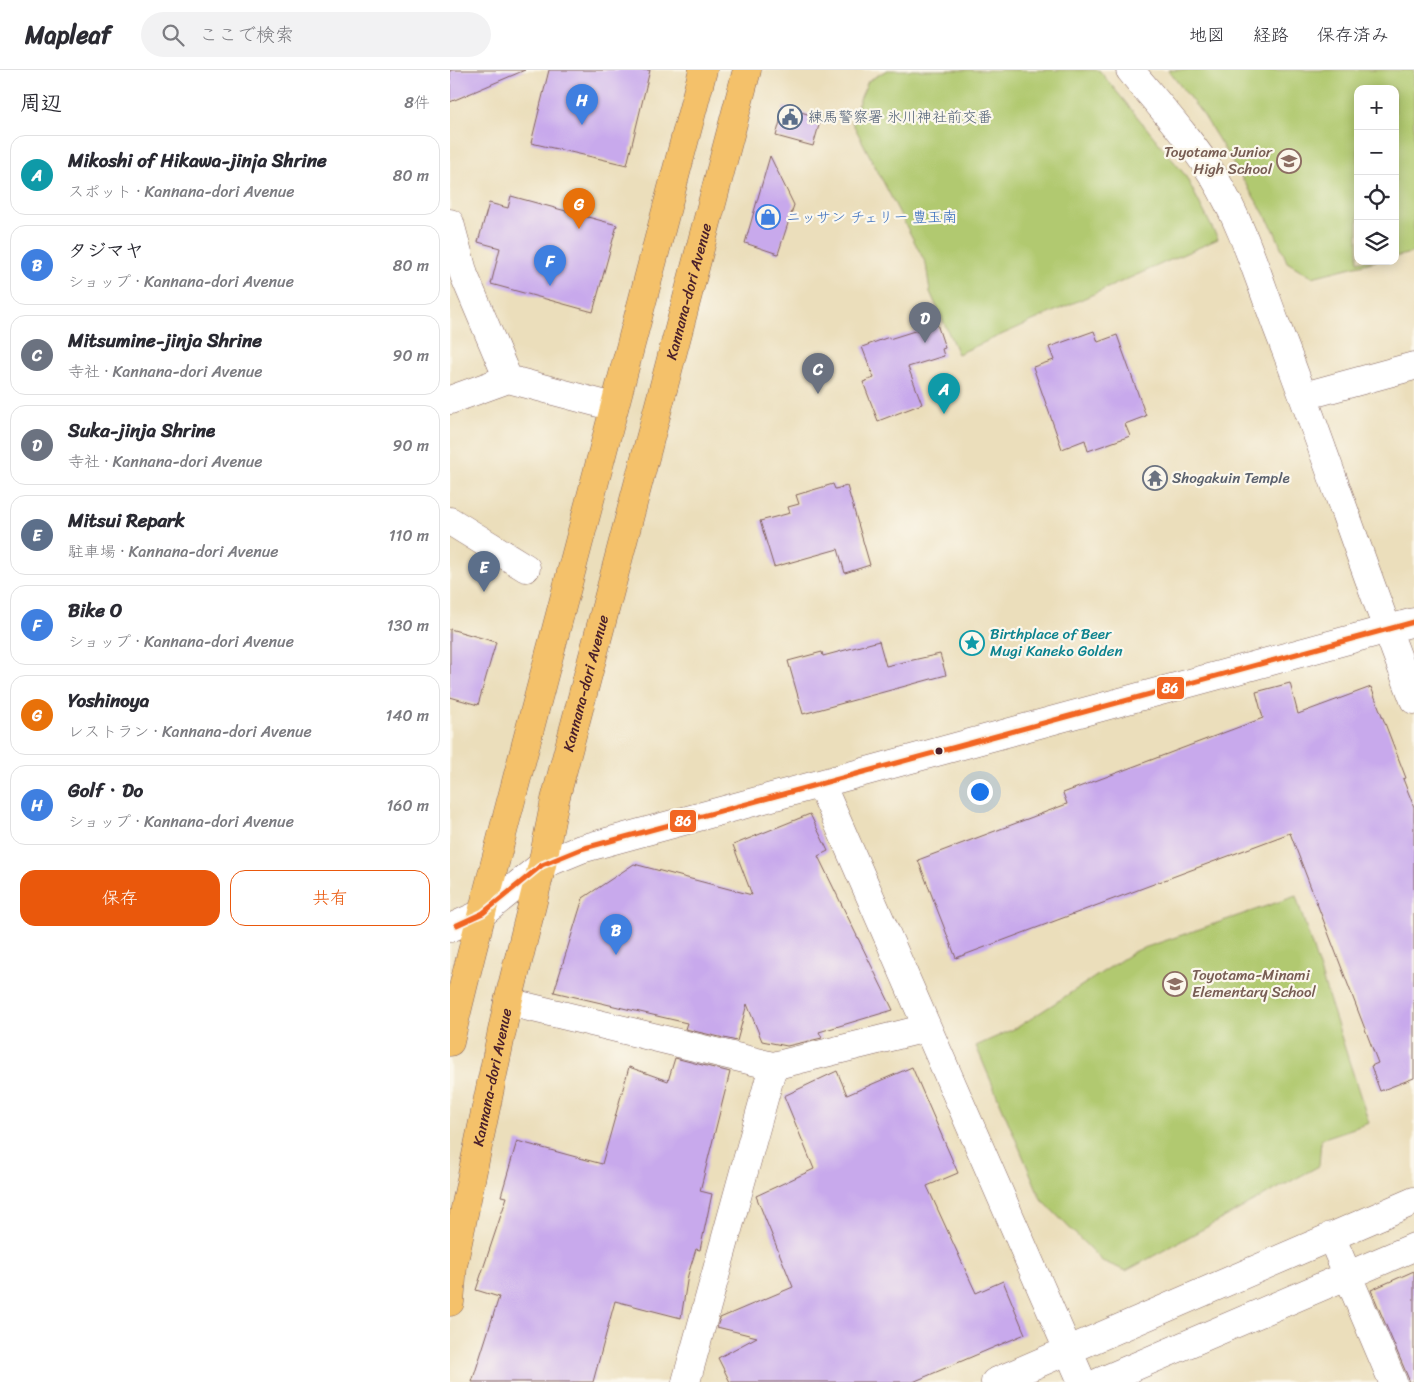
<!DOCTYPE html>
<html lang="ja">
<head>
<meta charset="utf-8">
<style>
  :root { --surface:#fff; --page:#f2f2f3; --text:#2b2b33; --muted:#7c7c81; --line:#e1e1e2; --accent:#ea580c }
  body { margin:0; font-family:Sriracha,"Klee One",sans-serif; background:var(--page); color:var(--text) }
  .controls { position:absolute; right:15px; top:15px; display:grid; overflow:hidden; border-radius:10px; box-shadow:0 2px 12px #0003 }
  .controls button { width:45px; height:45px; display:grid; place-items:center; padding:0; border:0; border-bottom:1px solid var(--line); background:var(--surface); color:var(--text); font:25px sans-serif }
  .you { position:absolute; left:529px; top:721px; width:18px; height:18px; margin:-12px; border:4px solid #fff; border-radius:50%; background:#1a73e8; box-shadow:0 0 0 8px #1a73e833 }
  .badge { display:grid; place-items:center; width:32px; height:32px; border-radius:50%; background:var(--accent); color:#fff; font-size:16px; font-weight:700 }
  .pin { position:absolute; translate:-50% -41px; filter:drop-shadow(0 1px 2px #0008) }
  .pin::after { content:''; position:absolute; top:26px; width:18px; height:15px; background:inherit; clip-path:polygon(0 0,100% 0,50% 100%) }
  .list { margin:0; padding:0; list-style:none }
  h2 { display:flex; justify-content:space-between; align-items:center; height:65px; margin:0; padding:0 20px; font-size:21px }
  h2 small { font-size:16px; font-weight:400; color:var(--muted) }
  .list li { display:grid; grid-template-columns:32px 1fr auto; gap:15px; align-items:center; box-sizing:border-box; height:80px; margin:0 10px 10px; padding:0 10px; border:1px solid var(--line); border-radius:15px }
  .list b { display:block; font-size:19px; white-space:nowrap }
  .list p { margin:0; font-size:16px; white-space:nowrap; color:var(--muted) }
  .list em { font-size:16px; font-style:normal; color:var(--muted) }
  .actions { display:flex; gap:10px; padding:15px 20px }
  .actions a { flex:1; padding:11px 0; border:1px solid var(--accent); border-radius:15px; text-align:center; font-size:18px; color:var(--accent) }
  .actions .main { background:var(--accent); color:#fff }
  .icon { flex:none; width:28px; height:28px; fill:none; stroke:currentColor; stroke-width:2; stroke-linecap:round; stroke-linejoin:round }
  .map { position:relative; flex:none; width:964px; height:1312px; overflow:hidden }
  header { display:flex; align-items:center; gap:30px; box-sizing:border-box; height:70px; padding:0 25px; background:var(--surface); border-bottom:1px solid var(--line) }
  header strong { font-size:24px }
  nav { display:flex; gap:28px; margin-inline-start:auto; font-size:18px }
  .search { width:350px; height:45px; background:var(--page); display:flex; align-items:center; gap:12px; box-sizing:border-box; padding:0 18px; border-radius:28px; color:var(--muted); font-size:19px }
  main { display:flex }
  aside { flex:1; background:var(--surface) }
  .map>svg:first-child { display:block }
  .green { fill:#b1c96f; stroke:#7e744d }
  .building { fill:#c8a9ec }
  .lines { fill:none; stroke-linecap:round; stroke-linejoin:round }
  .minor-casing { stroke:#82625d; stroke-width:29 }
  .major-casing { stroke:#82625d; stroke-width:29 }
  .minor { stroke:#fff; stroke-width:28 }
  .major { stroke:#f4c16a; stroke-width:28 }
  .bus-1-casing { stroke:#fbf7ec; stroke-width:9 }
  .bus-1 { stroke:#f26522; stroke-width:5 }
  .bus-dot { fill:#4a1f2b; stroke:#fbf7ec; stroke-width:2 }
  .labels { text-anchor:middle; dominant-baseline:central; stroke-width:4.5; stroke-linejoin:round; paint-order:stroke }
  .service-label { font-size:15px; fill:#4e5e75; stroke:#fbf7ec; text-anchor:start }
  .education-label { font-size:15px; fill:#785e54; stroke:#fbf7ec; text-anchor:end }
  .shop-label { font-size:15px; fill:#366cbe; stroke:#fbf7ec; text-anchor:start }
  .street-label { font-size:15px; fill:#4a1f2b; stroke:#fbf7ec }
  .worship-label { font-size:15px; fill:#5b616d; stroke:#fbf7ec; text-anchor:start }
  .culture-label { font-size:15px; fill:#0d838f; stroke:#fbf7ec; text-anchor:start }
  .line-badge { stroke:#fbf7ec; stroke-width:2 }
  .badge-label { font-size:14px; text-anchor:middle; font-weight:bold; fill:#fff }
</style>
</head>
<body>
<header>
<strong>Mapleaf</strong>
<div class="search"><svg class="icon" aria-label="search" viewBox="0 0 24 24"><circle cx="10" cy="10" r="6"/><path d="M15 15l6 6"/></svg>ここで検索</div>
<nav><a>地図</a><a>経路</a><a>保存済み</a></nav>
</header>
<main>
<aside>
<h2>周辺<small>8件</small></h2>
<ul class="list">
<li><span class="badge" style="background:#0f9aa8">A</span><div><b>Mikoshi of Hikawa-jinja Shrine</b><p>スポット · Kannana-dori Avenue</p></div><em>80 m</em></li>
<li><span class="badge" style="background:#3f7fe0">B</span><div><b>タジマヤ</b><p>ショップ · Kannana-dori Avenue</p></div><em>80 m</em></li>
<li><span class="badge" style="background:#6b7280">C</span><div><b>Mitsumine-jinja Shrine</b><p>寺社 · Kannana-dori Avenue</p></div><em>90 m</em></li>
<li><span class="badge" style="background:#6b7280">D</span><div><b>Suka-jinja Shrine</b><p>寺社 · Kannana-dori Avenue</p></div><em>90 m</em></li>
<li><span class="badge" style="background:#5c6f8a">E</span><div><b>Mitsui Repark</b><p>駐車場 · Kannana-dori Avenue</p></div><em>110 m</em></li>
<li><span class="badge" style="background:#3f7fe0">F</span><div><b>Bike O</b><p>ショップ · Kannana-dori Avenue</p></div><em>130 m</em></li>
<li><span class="badge" style="background:#e8710a">G</span><div><b>Yoshinoya</b><p>レストラン · Kannana-dori Avenue</p></div><em>140 m</em></li>
<li><span class="badge" style="background:#3f7fe0">H</span><div><b>Golf・Do</b><p>ショップ · Kannana-dori Avenue</p></div><em>160 m</em></li>
</ul>
<div class="actions"><a class="main">保存</a><a>共有</a></div>
</aside>
<div class="map">
<svg width="964" height="1312" viewBox="0 0 964 1312">
  <rect width="100%" height="100%" fill="#fbf7ec"/>
  <filter id="ink" filterUnits="userSpaceOnUse"><feTurbulence type="fractalNoise" baseFrequency=".02" numOctaves="2"/><feDisplacementMap in="SourceGraphic" scale="10" xChannelSelector="R" yChannelSelector="G"/><feConvolveMatrix kernelMatrix="1 2 1 2 8 2 1 2 1" color-interpolation-filters="sRGB"/></filter>
  <filter id="wash" filterUnits="userSpaceOnUse"><feTurbulence type="fractalNoise" baseFrequency=".0096" numOctaves="4" result="noise"/><feDisplacementMap in="SourceGraphic" scale="20" xChannelSelector="R" yChannelSelector="G"/><feGaussianBlur stdDeviation="1.12" result="paint"/><feColorMatrix in="noise" values="0 0 0 0 0 0 0 0 0 0 0 0 0 0 0 0 0 1.4 0 .05"/><feComposite in="paint" operator="in"/></filter>
  <g filter="url(#wash)">
    <rect width="100%" height="100%" fill="#ebdebb"/>
    <path class="green" d="M437,0H649L735,105L768,169L508,284L480,222L476,194L401,50L418,11Z
      M718,0H964V182L945,187V19H908V191H926L862,207L837,192L824,160L754,46Z
      M846,826L919,1053L871,1069L869,1096L676,1201L652,1191L591,1129L526,976L568,957L685,881Z"/>
    <g id="blocks">
      <path class="building" d="M0,0H75L0,32Z
        M99,0H200L177,95L81,73Z
        M334,37L371,48L363,76L326,66Z
        M320,86L344,135L328,184L295,173Z
        M61,126L167,155L143,242L41,214L50,178L28,172L39,133L58,138Z
        M487,254L495,278L492,279L494,286L458,297L472,334L428,351L413,312L424,308L412,277L439,267V269Z
        M644,261L648,272L667,265L696,346L675,354L680,366L638,381L635,370L612,379L583,297L604,290L599,277Z
        M383,414L385,419L397,416L420,495L395,503L388,479L324,497L310,451L340,443L338,437L349,434L346,425Z
        M0,559L46,572L28,635L0,627Z
        M429,571L436,596L490,584L496,605L353,644L338,591L372,582L373,586Z
        M840,613L848,644L921,617L956,708L953,709L964,737V1008L930,1021L921,996L928,993L840,763L506,888L468,790L617,734L613,723L813,648L806,622Z
        M360,744L378,781L368,786L443,940L369,962L372,968L337,976L312,971L297,934L287,971L235,959L237,953L104,922L133,828L184,794L302,825L283,775Z
        M225,988L280,1002L250,1121L262,1124L250,1180L246,1179L238,1205L231,1248L165,1231L143,1312H22L49,1227L26,1220L57,1127L51,1126L67,1071L152,1094L179,997L218,1011Z
        M462,997L508,1103L477,1116L526,1223L553,1211L575,1264L463,1312H280L268,1288L307,1267L267,1257L270,1248L343,1217L306,1126L364,1099L334,1026L387,1001L397,1025Z
        M964,1201V1312H960L921,1220Z"/>
    </g>
  </g>
  <g filter="url(#ink)">
    <use href="#blocks" fill-opacity="0" stroke="#82625d" stroke-width="1"/>
    <g class="lines">
      <defs>
        <path id="minor" d="M680,0C709,35 740,69 764,107C792,153 808,207 827,257C875,381 916,507 964,630
          M0,153L14,205L58,309
          M854,326L964,296
          M0,330L58,309L164,337
          M0,451L76,498
          M371,714L632,1312
          M0,858L33,843L92,795L131,779L964,552
          M58,932L323,996L477,958
          M881,1166L943,1312
          M236,1312L323,996
          M545,1312L964,1131
          M649,1312L964,1177"/>
        <g id="major">
          <path d="M0,972C17,896 38,822 57,746L253,0"/>
          <path id="s1" d="M0,1232L3,1196L58,932L92,795L105,730L297,0"/>
        </g>
      </defs>
      <use href="#minor" class="minor-casing"/>
      <use href="#major" class="major-casing"/>
      <use href="#minor" class="minor"/>
      <use href="#major" class="major"/>
      <defs>
        <path id="bus-1" d="M7,855L33,843L92,795L131,779L964,552"/>
      </defs>
      <use href="#bus-1" class="bus-1-casing"/>
      <use href="#bus-1" class="bus-1"/>
    </g>
  </g>
  <defs>
    <symbol id="civic-ring" viewBox="-11 -11 22 22"><circle r="9.5" fill="#fbf7ec" stroke="#5c6f8a" stroke-width="1.5"/><path d="M-.6-6.5H3V-4.5H.6V-3L4-1V1h2V6H-6V1h2V-1L-.6-3ZM-1.2 2.5V6h2.4V2.5Z" fill="#5c6f8a"/></symbol>
    <symbol id="school-ring" viewBox="-11 -11 22 22"><circle r="9.5" fill="#fbf7ec" stroke="#8d6e63" stroke-width="1.5"/><path d="M0-5L7-2L0 1L-7-2ZM-4 1L0 2.5L4 1V4Q0 6-4 4Z" fill="#8d6e63"/></symbol>
    <symbol id="shop-ring" viewBox="-11 -11 22 22"><circle r="9.5" fill="#fbf7ec" stroke="#3f7fe0" stroke-width="1.5"/><path d="M-5-2.5h2.3a2.7 3.5 0 0 1 5.4 0H5L5.5 6h-11ZM-1.5-2.5h3a1.5 2.3 0 0 0-3 0Z" fill="#3f7fe0"/></symbol>
    <symbol id="temple-ring" viewBox="-11 -11 22 22"><circle r="9.5" fill="#fbf7ec" stroke="#6b7280" stroke-width="1.5"/><path d="M0-6L5-2H3V0L6.5 2.5H4V6H1.5V3h-3V6H-4V2.5H-6.5L-3 0V-2H-5Z" fill="#6b7280"/></symbol>
    <symbol id="sight-ring" viewBox="-11 -11 22 22"><circle r="9.5" fill="#fbf7ec" stroke="#0f9aa8" stroke-width="1.5"/><path d="M0-6L1.8-2.2L6-1.7L2.9 1.2L3.7 5.4L0 3.3L-3.7 5.4L-2.9 1.2L-6-1.7L-1.8-2.2Z" fill="#0f9aa8"/></symbol>
  </defs>
  <g fill-rule="evenodd">
    <use href="#civic-ring" x="326" y="33" width="28" height="28"/>
    <use href="#school-ring" x="825" y="77" width="28" height="28"/>
    <use href="#shop-ring" x="304" y="133" width="28" height="28"/>
    <use href="#temple-ring" x="691" y="394" width="28" height="28"/>
    <use href="#sight-ring" x="508" y="559" width="28" height="28"/>
    <use href="#school-ring" x="711" y="900" width="28" height="28"/>
  </g>
  <circle class="bus-dot" cx="489" cy="681" r="4.5"/>
  <g class="labels">
    <g class="service-label">
      <text x="358" y="47">練馬警察署 氷川神社前交番</text>
    </g>
    <g class="education-label">
      <text x="822" y="82">Toyotama Junior<tspan x="822" dy="17">High School</tspan></text>
      <text x="742" y="905" text-anchor="start">Toyotama-Minami<tspan x="742" dy="17">Elementary School</tspan></text>
    </g>
    <g class="shop-label">
      <text x="336" y="147">ニッサン チェリー 豊玉南</text>
    </g>
    <g class="street-label">
      <text stroke="none"><textPath href="#s1" startOffset="1039">Kannana-dori Avenue</textPath></text>
      <text stroke="none"><textPath href="#s1" startOffset="634">Kannana-dori Avenue</textPath></text>
      <text stroke="none"><textPath href="#s1" startOffset="229">Kannana-dori Avenue</textPath></text>
    </g>
    <g class="worship-label">
      <text x="722" y="408">Shogakuin Temple</text>
    </g>
    <g class="culture-label">
      <text x="540" y="564">Birthplace of Beer<tspan x="540" dy="17">Mugi Kaneko Golden</tspan></text>
    </g>
  </g>
  <g class="line-badge">
    <rect x="706" y="606" width="29" height="24" rx="5" fill="#f26522"/>
    <rect x="219" y="739" width="28" height="24" rx="5" fill="#f26522"/>
  </g>
  <g class="badge-label">
    <text x="720" y="623">86</text>
    <text x="233" y="756">86</text>
  </g>
</svg>
<div class="controls">
<button>+</button>
<button>−</button>
<button><svg class="icon" aria-label="locate" viewBox="0 0 24 24"><circle cx="12" cy="12" r="6"/><path d="M12 2v4M12 18v4M2 12h4M18 12h4"/></svg></button>
<button><svg class="icon" aria-label="layers" viewBox="0 0 24 24"><path d="M12 4l9 5-9 5-9-5zM3 14l9 5 9-5"/></svg></button>
</div>
<div class="you"></div>
<div class="pin badge" style="left:494px;top:344px;background:#0f9aa8">A</div>
<div class="pin badge" style="left:166px;top:885px;background:#3f7fe0">B</div>
<div class="pin badge" style="left:368px;top:324px;background:#6b7280">C</div>
<div class="pin badge" style="left:475px;top:273px;background:#6b7280">D</div>
<div class="pin badge" style="left:34px;top:522px;background:#5c6f8a">E</div>
<div class="pin badge" style="left:100px;top:216px;background:#3f7fe0">F</div>
<div class="pin badge" style="left:129px;top:159px;background:#e8710a">G</div>
<div class="pin badge" style="left:132px;top:55px;background:#3f7fe0">H</div>
</div>
</main>
</body>
</html>
